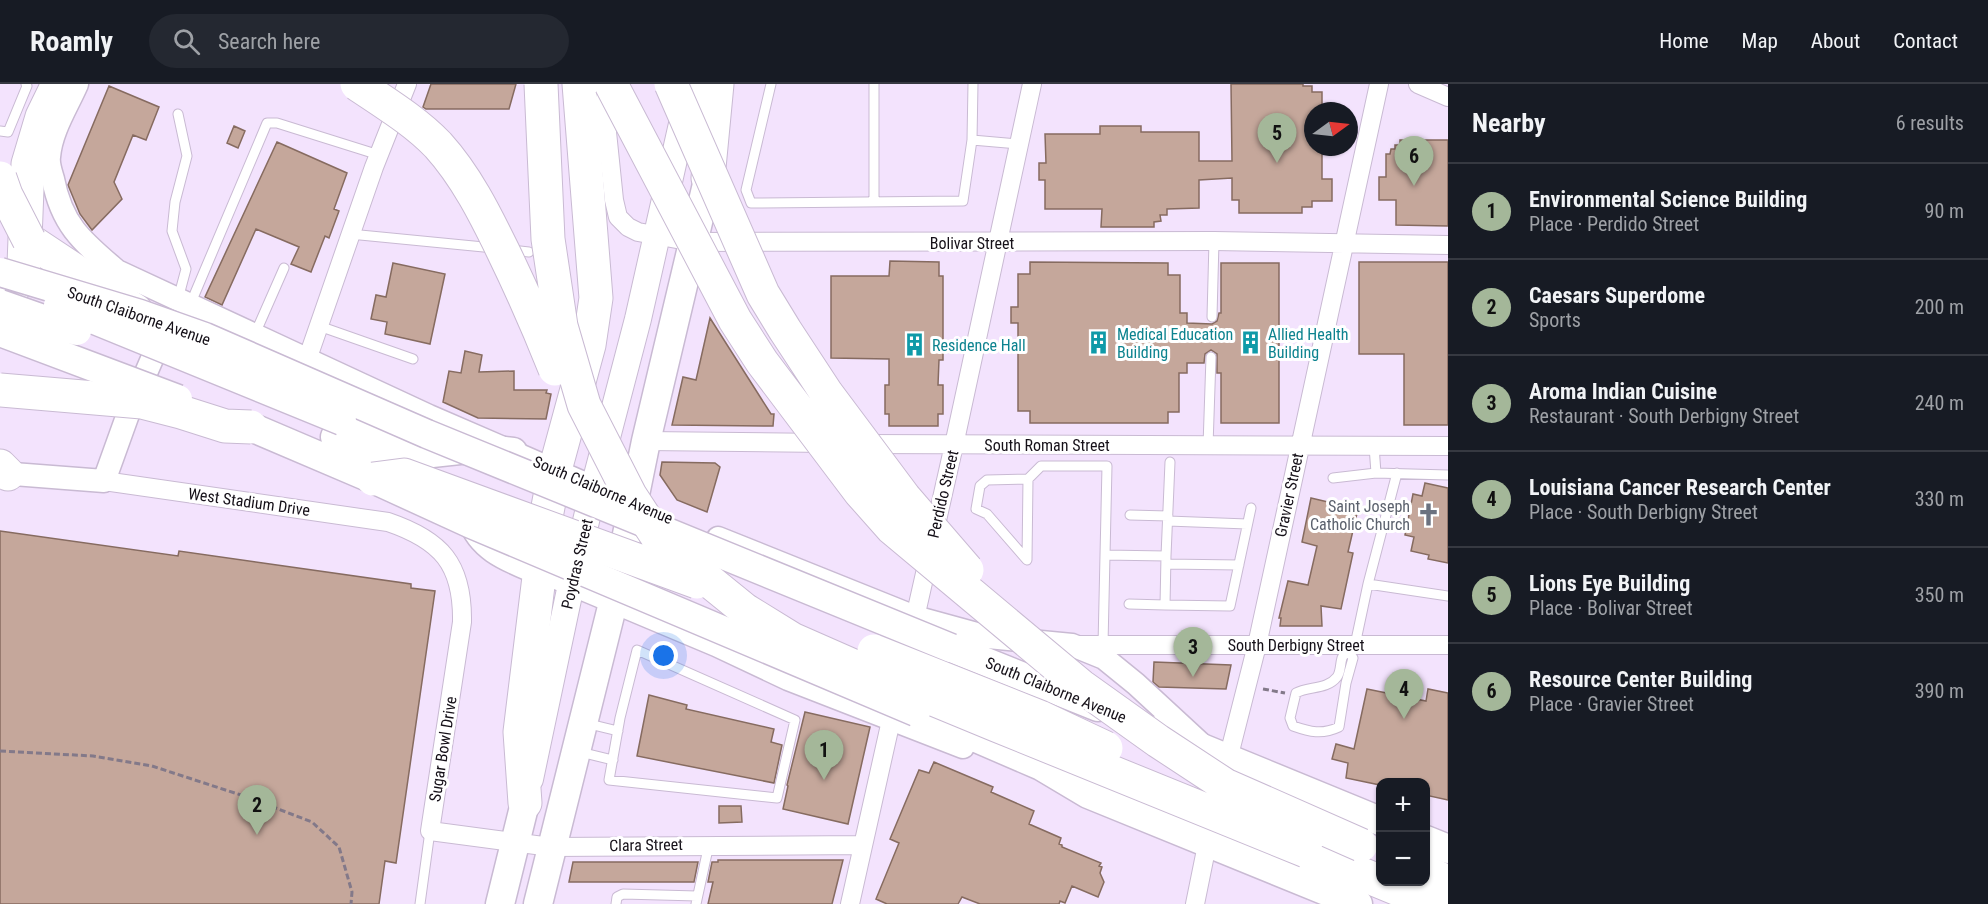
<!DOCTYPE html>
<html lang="en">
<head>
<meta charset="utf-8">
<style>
  :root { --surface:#171b24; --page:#242831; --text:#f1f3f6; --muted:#9ea1a6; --line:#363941; --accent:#a4b799 }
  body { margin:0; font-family:"Roboto Condensed",sans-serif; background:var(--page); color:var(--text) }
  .controls { position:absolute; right:18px; bottom:18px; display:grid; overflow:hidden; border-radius:12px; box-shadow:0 2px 4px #0004 }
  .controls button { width:54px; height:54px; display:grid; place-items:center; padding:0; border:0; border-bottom:2px solid var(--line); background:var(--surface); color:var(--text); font:30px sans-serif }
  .compass { position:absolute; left:1304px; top:18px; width:54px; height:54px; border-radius:50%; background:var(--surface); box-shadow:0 2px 4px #0004; rotate:75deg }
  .you { position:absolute; left:664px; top:572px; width:21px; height:21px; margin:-15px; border:4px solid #fff; border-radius:50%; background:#1a73e8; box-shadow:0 0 0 9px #1a73e833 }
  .badge { display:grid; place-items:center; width:39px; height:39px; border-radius:50%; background:var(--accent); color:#111; font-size:20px; font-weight:700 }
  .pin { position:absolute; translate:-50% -50px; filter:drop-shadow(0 2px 3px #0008) }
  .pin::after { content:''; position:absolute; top:32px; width:21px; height:18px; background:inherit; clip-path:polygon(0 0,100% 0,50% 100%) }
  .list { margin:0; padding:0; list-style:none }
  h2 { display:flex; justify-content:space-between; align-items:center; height:78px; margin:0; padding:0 24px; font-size:26px }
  h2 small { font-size:20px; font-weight:400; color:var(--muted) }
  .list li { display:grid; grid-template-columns:39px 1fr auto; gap:18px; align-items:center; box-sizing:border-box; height:96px; padding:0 24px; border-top:2px solid var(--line) }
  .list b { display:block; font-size:22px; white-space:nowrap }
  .list p { margin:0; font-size:20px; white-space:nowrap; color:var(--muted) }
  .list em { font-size:20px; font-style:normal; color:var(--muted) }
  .icon { flex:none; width:33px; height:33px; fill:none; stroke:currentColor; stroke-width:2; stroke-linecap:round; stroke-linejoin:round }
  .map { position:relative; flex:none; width:1448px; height:820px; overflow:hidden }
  header { display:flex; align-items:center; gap:36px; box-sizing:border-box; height:84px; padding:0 30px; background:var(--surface); border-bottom:2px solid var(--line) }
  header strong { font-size:28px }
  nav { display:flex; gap:33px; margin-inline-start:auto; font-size:21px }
  .search { width:420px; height:54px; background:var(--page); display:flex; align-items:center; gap:15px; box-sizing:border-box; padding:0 21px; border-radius:33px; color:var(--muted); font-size:22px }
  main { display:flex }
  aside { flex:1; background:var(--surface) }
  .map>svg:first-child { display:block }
  .building { fill:#c5a79b; stroke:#866b60; stroke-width:1.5 }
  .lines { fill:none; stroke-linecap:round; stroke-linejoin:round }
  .service-casing { stroke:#c9bad3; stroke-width:11 }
  .minor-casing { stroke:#c9bad3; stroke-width:20 }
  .tertiary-casing { stroke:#c9bad3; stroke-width:25 }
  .secondary-casing { stroke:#c9bad3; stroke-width:28 }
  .primary-casing { stroke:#c9bad3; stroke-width:31 }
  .motorway-casing { stroke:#c9bad3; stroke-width:35 }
  .path { stroke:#837989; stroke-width:3; stroke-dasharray:6 3; stroke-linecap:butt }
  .service { stroke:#fff; stroke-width:9 }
  .minor { stroke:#fff; stroke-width:18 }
  .tertiary { stroke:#fff; stroke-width:22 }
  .secondary { stroke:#fff; stroke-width:26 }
  .primary { stroke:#fff; stroke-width:28 }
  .motorway { stroke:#fff; stroke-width:33 }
  .primary-bridge-casing { stroke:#c9bad3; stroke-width:31; stroke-linecap:butt }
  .motorway-bridge-casing { stroke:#c9bad3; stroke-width:35; stroke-linecap:butt }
  .primary-bridge { stroke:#fff; stroke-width:28 }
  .motorway-bridge { stroke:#fff; stroke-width:33 }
  .labels { text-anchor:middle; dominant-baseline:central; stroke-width:6; stroke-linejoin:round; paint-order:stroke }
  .street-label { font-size:16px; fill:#151018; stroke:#fff }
  .culture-label { font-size:16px; fill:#0d838f; stroke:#fff; text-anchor:start }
  .worship-label { font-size:16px; fill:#5b616d; stroke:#fff; text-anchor:end }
</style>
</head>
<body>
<header>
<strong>Roamly</strong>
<div class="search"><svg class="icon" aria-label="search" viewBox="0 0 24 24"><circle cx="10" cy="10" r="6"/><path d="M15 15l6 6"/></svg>Search here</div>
<nav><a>Home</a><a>Map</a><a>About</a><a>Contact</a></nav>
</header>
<main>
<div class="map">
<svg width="1448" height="820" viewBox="0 0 1448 820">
  <rect width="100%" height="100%" fill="#f3e3fd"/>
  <path class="building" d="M431,0H516L509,25H426L423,23Z
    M1231,0H1303V2H1312V8H1322V27H1313V63H1322V95H1332V117H1312V123H1302V129H1239V116H1232V94L1199,96V124L1167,125V131H1160L1161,137L1154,138V143H1101L1102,125H1045V96H1039V79H1046L1045,50H1100V42H1141V48H1199V77H1232Z
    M109,2L159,23L146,56L133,51L114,98L122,115L92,146L80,130L68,101Z
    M234,42L245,47L238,64L227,59Z
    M1400,56H1448V142L1396,141V116H1379V93H1386V70H1390L1391,65H1395V61H1400Z
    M277,58L347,89L334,125L339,127L329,154L325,152L311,188L291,180L299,163L256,145L222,221L205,213Z
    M890,177L939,178V192H943V276H939L938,301H943V330H938V342H889V330H885V301H889V275L831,274V192H889Z
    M1030,178L1168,179V191H1180V229H1187V239L1212,240L1217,237L1219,229H1221V179H1279V339H1221V289H1217V270L1211,266L1205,270L1204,279H1187V289H1179V328H1168V339H1030V327H1018V239H1011V223H1018V190H1030Z
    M1359,178H1448V341H1404V270H1359Z
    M393,179L445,190L430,260L385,250L387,238L371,235L376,211L386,213Z
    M710,234L771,330H774L773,342L672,341L683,293L696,296Z
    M465,267L482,271L479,288L514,287V306H547L546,309L551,310L546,335L478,334L443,318L449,287L461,289Z
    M662,378L715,379L720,383L707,428L677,416L660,391Z
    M1425,399L1448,404V479L1428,475L1429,471L1411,467L1414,453L1405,451L1413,410L1422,412Z
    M1311,414L1358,425L1348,468L1353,469L1341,525L1321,522L1322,542H1280L1281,534H1279L1288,497L1308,501L1317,462L1302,458Z
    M0,447L178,472L179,467L411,500V504L435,507L396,779L385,777L379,820H0Z
    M1154,578L1231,581L1226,605L1159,603L1153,598Z
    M1367,605L1426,617L1428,605L1448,609V716L1425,711V699H1380V701L1346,694L1348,679L1332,675L1336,660L1354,665Z
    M649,611L687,621L686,625L774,645L771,658L782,661L774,699L637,672Z
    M805,628L870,643L848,740L783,725L788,702L787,701Z
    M934,678L993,703L991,708L1034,727L1029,740L1061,754L1059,760L1062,761V763L1101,779L1099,782L1102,783L1100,789L1104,798L1098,813L1072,802L1065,819L1060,817L1059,820H980L962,813L958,820H887L876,815L899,759L890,755L919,686L929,689Z
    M719,722H741L742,738L719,739Z
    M718,776H843L832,820H708L713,798H708L712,778H718Z
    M573,778H698L694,798H569Z"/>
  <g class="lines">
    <defs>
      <path id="service" d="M771,0L746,106L751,119L963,117L972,56L973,0
        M874,0V118
        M0,47L8,48L27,2L26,0
        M972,56L1019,60
        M350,150L494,164
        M511,166L529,168
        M178,215L186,185L172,147L175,118L187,72L178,30
        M190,221L267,39H277L379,71
        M1212,233L1214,157
        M319,242L413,275
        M255,250L284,184
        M1208,362L1211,273
        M1374,362L1376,389L1448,391
        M1333,394L1376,389
        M1028,395L987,396L980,402L976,425L987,430L1027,476L1028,395L1041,382H1107L1103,561
        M1130,431L1168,432
        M1168,437L1247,440
        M1105,471L1166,472L1165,521L1230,522L1251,424
        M1166,472L1170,378
        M1166,480L1239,481
        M1368,500L1448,512
        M1129,520L1165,521
        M1355,561L1368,500L1397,389
        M637,566L795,636L777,714L609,696L620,634Z
        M1348,567L1353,574L1346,599L1339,643C1322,651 1310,648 1293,642L1290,634L1296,609C1308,602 1327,606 1337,593C1341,588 1340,580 1342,574C1345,568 1348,568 1349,561
        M585,639L618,647
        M580,668L613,676
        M420,820L430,747
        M616,820L617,813L623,810L697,812
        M696,820L709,760"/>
      <path id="minor" d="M608,0L604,19L614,116L618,133L628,143L638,148L693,158L1214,157L1448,161
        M1418,0L1448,13
        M307,276L374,83L407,0
        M646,357L827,359
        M861,360L1448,362
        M104,397L388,438C441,456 463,480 462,538L430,747L551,763L863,761
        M1078,561H1448
        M903,587L954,361L1032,0
        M1226,683L1257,561L1379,0
        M850,820L894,623
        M1195,820L1209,751"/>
      <path id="tertiary" d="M77,0C67,23 51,47 49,73C48,80 51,88 53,95C62,142 83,158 117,187L429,332L609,410
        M0,389L104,397L127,333L164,247
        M718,454L915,533L988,553L1072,561L1104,574L1136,600L1201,660
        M540,487L716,561L788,595L963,663"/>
      <path id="secondary" d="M530,695L571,501L594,403L638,235L691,0"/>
      <path id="primary" d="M251,343L373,395
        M361,345L394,359L432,369L478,364L513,368
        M335,353L421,393
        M472,435C482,466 513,475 540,487
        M951,564L1098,623
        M916,628L1041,682L1088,710L1358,820
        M1158,646L1380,737
        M1426,756L1448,765
        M500,820L525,719
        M538,820L613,519L646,357L708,96"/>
      <path id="motorway" d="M708,94L717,0
        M29,156L136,227
        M0,233L24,180L28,80L42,33L58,0
        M0,382L8,390
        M525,719L520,648L547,428L555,386L589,261L596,214L579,0
        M1306,767L1434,820
        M1426,788L1448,798"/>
    </defs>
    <use href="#service" class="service-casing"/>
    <use href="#minor" class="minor-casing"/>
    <use href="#tertiary" class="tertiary-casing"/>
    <use href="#secondary" class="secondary-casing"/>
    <use href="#primary" class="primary-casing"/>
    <use href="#motorway" class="motorway-casing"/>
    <path class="path" d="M1263,605L1285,609
      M0,667L93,672L152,682L247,713L312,738L339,763L352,808L351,820"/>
    <use href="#service" class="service"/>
    <use href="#minor" class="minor"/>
    <use href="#tertiary" class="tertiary"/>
    <use href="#secondary" class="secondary"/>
    <use href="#primary" class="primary"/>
    <use href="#motorway" class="motorway"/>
    <defs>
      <path id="primary-bridge" d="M0,188L140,230L205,253L427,350L951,564
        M0,220L77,247
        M58,221L342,337
        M0,248L178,315
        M373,395L469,439L916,628"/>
      <path id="motorway-bridge" d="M357,0C385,19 415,37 438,61C466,92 485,130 503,167C522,206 539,245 555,285
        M541,0L548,155L561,242L584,321L630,411L660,457L745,526L792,555L858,584L996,641L1306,767
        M611,0L735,236L762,278L860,408L892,444L1081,602L1158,657L1225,701L1361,761
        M671,0L763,210L785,246L827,310L904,413L967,486
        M0,94L6,111L29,156
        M0,306L142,318L181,328L225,342L251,343
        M373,395L404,391L697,498
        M874,567L1040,633L1106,664"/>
    </defs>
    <use href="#primary-bridge" class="primary-bridge-casing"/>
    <use href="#motorway-bridge" class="motorway-bridge-casing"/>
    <use href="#primary-bridge" class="primary-bridge"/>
    <use href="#motorway-bridge" class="motorway-bridge"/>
  </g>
  <defs>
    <symbol id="building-bare" viewBox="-9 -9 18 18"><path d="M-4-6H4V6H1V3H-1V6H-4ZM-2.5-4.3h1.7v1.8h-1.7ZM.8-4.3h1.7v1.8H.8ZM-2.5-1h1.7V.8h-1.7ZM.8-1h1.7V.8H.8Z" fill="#0f9aa8" stroke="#fff" stroke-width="2.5" paint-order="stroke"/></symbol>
    <symbol id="church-bare" viewBox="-9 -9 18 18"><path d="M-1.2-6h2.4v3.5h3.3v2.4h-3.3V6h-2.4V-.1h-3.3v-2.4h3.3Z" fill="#6b7280" stroke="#fff" stroke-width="2.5" paint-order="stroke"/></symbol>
  </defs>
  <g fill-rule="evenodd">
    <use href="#building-bare" x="1082" y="242" width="33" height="33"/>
    <use href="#building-bare" x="1234" y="242" width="33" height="33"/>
    <use href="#building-bare" x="898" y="244" width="33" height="33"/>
    <use href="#church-bare" x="1412" y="414" width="33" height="33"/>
  </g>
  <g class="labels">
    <g class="street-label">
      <text x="972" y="159">Bolivar Street</text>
      <text transform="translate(139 232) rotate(19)">South Claiborne Avenue</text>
      <text x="1047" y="361">South Roman Street</text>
      <text transform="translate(603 406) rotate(23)">South Claiborne Avenue</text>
      <text transform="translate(943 410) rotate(-77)">Perdido Street</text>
      <text transform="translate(1289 411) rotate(-78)">Gravier Street</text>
      <text transform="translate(249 418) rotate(8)">West Stadium Drive</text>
      <text transform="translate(577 480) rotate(-77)">Poydras Street</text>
      <text x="1296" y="561">South Derbigny Street</text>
      <text transform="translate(1056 606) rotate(22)">South Claiborne Avenue</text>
      <text transform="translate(443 665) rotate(-81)">Sugar Bowl Drive</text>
      <text transform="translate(646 761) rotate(-1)">Clara Street</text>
    </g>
    <g class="culture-label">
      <text x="1117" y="250">Medical Education<tspan x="1117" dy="18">Building</tspan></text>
      <text x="1268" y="250">Allied Health<tspan x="1268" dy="18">Building</tspan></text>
      <text x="932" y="261">Residence Hall</text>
    </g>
    <g class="worship-label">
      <text x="1410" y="422">Saint Joseph<tspan x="1410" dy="18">Catholic Church</tspan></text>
    </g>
  </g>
</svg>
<div class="controls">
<button>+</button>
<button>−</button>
</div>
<svg class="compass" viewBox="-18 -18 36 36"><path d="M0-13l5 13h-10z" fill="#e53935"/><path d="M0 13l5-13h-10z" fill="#9ea1a6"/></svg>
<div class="you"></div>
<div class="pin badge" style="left:824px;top:696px">1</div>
<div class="pin badge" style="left:257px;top:751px">2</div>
<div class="pin badge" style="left:1193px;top:593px">3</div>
<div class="pin badge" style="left:1404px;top:635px">4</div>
<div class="pin badge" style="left:1277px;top:79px">5</div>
<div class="pin badge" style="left:1414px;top:102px">6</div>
</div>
<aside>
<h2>Nearby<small>6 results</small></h2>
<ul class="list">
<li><span class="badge">1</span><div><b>Environmental Science Building</b><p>Place · Perdido Street</p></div><em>90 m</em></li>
<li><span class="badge">2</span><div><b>Caesars Superdome</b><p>Sports</p></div><em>200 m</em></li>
<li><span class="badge">3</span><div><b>Aroma Indian Cuisine</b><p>Restaurant · South Derbigny Street</p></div><em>240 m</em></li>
<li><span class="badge">4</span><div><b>Louisiana Cancer Research Center</b><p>Place · South Derbigny Street</p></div><em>330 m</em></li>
<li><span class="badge">5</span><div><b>Lions Eye Building</b><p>Place · Bolivar Street</p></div><em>350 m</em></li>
<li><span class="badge">6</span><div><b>Resource Center Building</b><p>Place · Gravier Street</p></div><em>390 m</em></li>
</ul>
</aside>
</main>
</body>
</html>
